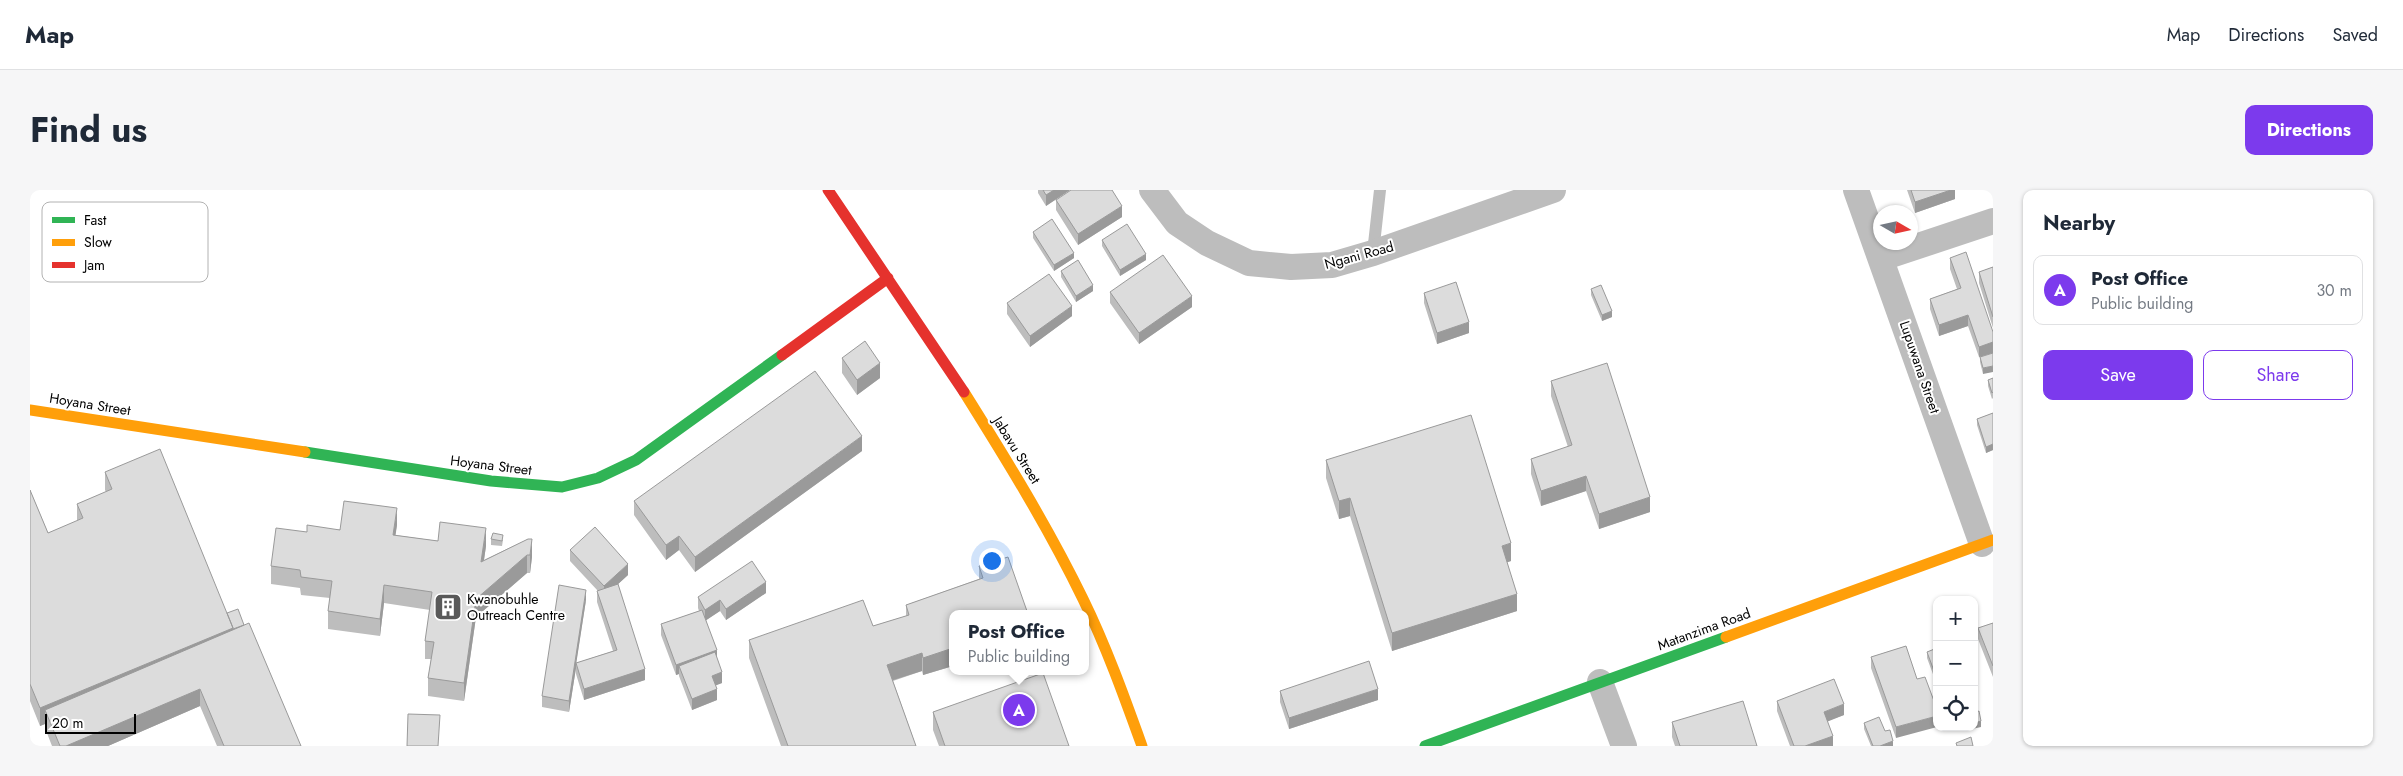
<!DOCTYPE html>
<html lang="en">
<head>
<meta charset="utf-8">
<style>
  :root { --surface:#fff; --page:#f6f6f7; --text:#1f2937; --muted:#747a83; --line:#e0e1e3; --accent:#7c3aed }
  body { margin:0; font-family:Jost,sans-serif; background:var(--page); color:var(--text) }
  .controls { position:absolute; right:15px; bottom:15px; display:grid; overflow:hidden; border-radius:10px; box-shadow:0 1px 4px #0004 }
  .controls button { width:45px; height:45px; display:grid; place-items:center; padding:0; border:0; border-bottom:1px solid var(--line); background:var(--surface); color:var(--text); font:25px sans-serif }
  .compass { position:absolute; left:1843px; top:15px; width:45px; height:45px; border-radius:50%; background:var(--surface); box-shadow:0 1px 4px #0004; rotate:99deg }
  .scale { position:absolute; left:15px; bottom:12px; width:91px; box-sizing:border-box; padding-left:5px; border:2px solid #000; border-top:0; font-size:14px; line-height:18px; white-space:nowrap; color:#000; -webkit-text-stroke:4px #fff; paint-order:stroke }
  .you { position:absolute; left:961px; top:370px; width:18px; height:18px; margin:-12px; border:4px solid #fff; border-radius:50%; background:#1a73e8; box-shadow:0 0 0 8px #1a73e833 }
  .badge { display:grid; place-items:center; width:32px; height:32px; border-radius:50%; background:var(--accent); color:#fff; font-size:16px; font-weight:700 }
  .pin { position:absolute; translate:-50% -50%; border:2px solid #fff; box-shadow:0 1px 5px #0006 }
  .popup { position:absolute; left:919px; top:420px; width:140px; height:65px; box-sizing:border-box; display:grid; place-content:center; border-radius:10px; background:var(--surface); filter:drop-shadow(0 1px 4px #0005); font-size:16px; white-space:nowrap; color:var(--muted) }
  .popup b { font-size:19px; color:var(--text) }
  .popup::after { content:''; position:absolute; left:50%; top:100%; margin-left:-10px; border:10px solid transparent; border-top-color:var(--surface) }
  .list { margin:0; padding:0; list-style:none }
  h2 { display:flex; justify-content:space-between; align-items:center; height:65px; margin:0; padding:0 20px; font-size:21px }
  h2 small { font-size:16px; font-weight:400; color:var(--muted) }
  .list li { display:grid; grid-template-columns:32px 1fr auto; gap:15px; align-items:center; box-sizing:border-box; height:70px; margin:0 10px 10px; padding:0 10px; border:1px solid var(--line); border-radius:10px }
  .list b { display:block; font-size:19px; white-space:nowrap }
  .list p { margin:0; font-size:16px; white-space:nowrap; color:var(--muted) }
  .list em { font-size:16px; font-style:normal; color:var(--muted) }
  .actions { display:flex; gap:10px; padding:15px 20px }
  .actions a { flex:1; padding:11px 0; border:1px solid var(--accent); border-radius:10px; text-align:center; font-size:18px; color:var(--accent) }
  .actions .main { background:var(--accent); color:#fff }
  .icon { flex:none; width:28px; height:28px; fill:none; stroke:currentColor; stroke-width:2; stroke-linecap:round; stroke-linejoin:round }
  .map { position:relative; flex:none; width:1963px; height:556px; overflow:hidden; border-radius:10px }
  header { display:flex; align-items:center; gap:30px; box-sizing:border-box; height:70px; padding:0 25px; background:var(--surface); border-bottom:1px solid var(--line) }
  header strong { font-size:24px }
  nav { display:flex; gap:28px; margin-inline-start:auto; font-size:18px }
  .intro { display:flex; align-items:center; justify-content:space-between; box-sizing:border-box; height:120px; padding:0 30px }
  h1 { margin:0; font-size:35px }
  .button { padding:12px 22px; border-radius:10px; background:var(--accent); color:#fff; font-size:18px; font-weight:700 }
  main { display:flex; gap:30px; padding:0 30px }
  aside { flex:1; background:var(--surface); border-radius:10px; box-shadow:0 1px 4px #0004 }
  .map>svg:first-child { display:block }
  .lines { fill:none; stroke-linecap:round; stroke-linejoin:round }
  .lane { stroke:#bdbdbd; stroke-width:12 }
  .street { stroke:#bdbdbd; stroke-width:26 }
  .fast { stroke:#30b455; stroke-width:11 }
  .slow { stroke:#ff9f0a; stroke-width:11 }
  .jam { stroke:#e5322d; stroke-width:11 }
  .wall { fill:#bdbdbd }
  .shaded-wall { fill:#9a9a9a }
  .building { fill:#dcdcdc; stroke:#9a9a9a }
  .labels { text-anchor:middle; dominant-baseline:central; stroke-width:4; stroke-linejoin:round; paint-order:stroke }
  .street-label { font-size:14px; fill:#000; stroke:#fff }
  .poi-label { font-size:14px; fill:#000; stroke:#fff; text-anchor:start }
  .key { fill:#fff; stroke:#b2b2b2; stroke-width:1 }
  .key-label { font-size:14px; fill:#000 }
</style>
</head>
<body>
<header>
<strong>Map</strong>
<nav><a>Map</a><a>Directions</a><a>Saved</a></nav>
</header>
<div class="intro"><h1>Find us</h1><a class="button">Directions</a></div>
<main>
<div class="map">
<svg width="1963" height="556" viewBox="0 0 1963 556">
  <rect width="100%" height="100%" fill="#fff"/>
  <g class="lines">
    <path class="lane" d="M1343,63L1350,0"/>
    <path class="street" d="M1122,0L1147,33L1177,53L1219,73L1261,77L1302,75L1343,63L1523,0
      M1826,0L1952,354
      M1852,68L1963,31
      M1570,492L1594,556"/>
    <path class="fast" d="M275,262L461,291L532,297L568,288L606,270L752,165
      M1395,556L1696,447"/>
    <path class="slow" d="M934,202C976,269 1018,337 1053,409C1076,456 1094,506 1112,556
      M0,220L275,262
      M1696,447L1963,350"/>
    <path class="jam" d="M798,0L934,202
      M752,165L858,88"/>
  </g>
  <path class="wall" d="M1008,0H1040L1016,16L1008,3Z
    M1877,0H1925V9L1885,23Z
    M1026,10L1092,27L1048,55L1026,20Z
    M1003,42L1044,68L1024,81L1003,48Z
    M1072,50L1116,70L1090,86L1072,56Z
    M1920,68L1963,142V163L1953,166V184L1950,172V167H1949L1938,136L1909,146L1900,119V109L1927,99L1920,79Z
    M1963,77V138L1949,93V82Z
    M1031,81L1063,101L1046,112L1031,87Z
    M1561,99L1582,127L1572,131L1561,105Z
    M1080,102L1162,117L1109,154L1080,113Z
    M1394,103L1439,143L1407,154L1394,113Z
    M977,113L1042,126L1000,157L977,124Z
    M812,168L850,188L827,205L812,183Z
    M1963,188V208L1962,209L1958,196V190Z
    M1521,191L1620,322L1569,339L1556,301L1511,316L1501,284V269L1538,257L1521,206Z
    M1963,223V260L1956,263L1947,235V229Z
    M832,261L665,382L649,360L636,370L604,325V311Z
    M1296,270L1481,371L1477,372L1487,421L1362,461L1320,326L1309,329L1296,288Z
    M75,282L197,423L214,435L271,556H187L170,516L78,556H22L15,538V534L10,536L0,511V300L18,343L47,331V314L76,302L75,300Z
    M367,335L365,345L408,351L456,356L454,370L498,349L502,367L500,383H497L446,427L434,511L398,506V488L401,469H395V451L400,420L354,413L350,446L298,439V421L300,408L271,405L270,398L241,394V376L277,342Z
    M461,349L473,350L472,356L461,355Z
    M540,360L598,385L588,394L615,490L554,510L546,484V478L539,522L512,517V506L556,410L546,473L583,461L567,412V401H568L540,371Z
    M978,367L923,424V476L893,485L892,481L863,491L886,556H751L719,468V450L843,436L876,426V415L949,389V376Z
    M736,403L696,430L690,421L676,430L687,468L692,493L685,495L687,510L662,520L649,486V484L646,485L631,445V434L669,421L668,418V407Z
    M1963,433V487L1948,449V438Z
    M1876,456L1866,548L1841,478V467Z
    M1907,458V495L1897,468V462Z
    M1250,501L1348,510L1259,539L1250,512Z
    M1747,511L1814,525L1797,531L1803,556H1760L1747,521Z
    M903,522L1039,556H909L903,540Z
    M1642,532L1727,556H1645L1642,547Z
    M1834,533L1855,541L1863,556H1841L1834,539Z"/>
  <path class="shaded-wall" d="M1024,0H1040L1016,16V5Z
    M1921,0H1925V9L1885,23V12Z
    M1092,16V27L1048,55V44Z
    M1044,63V68L1024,81V75Z
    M1116,64V70L1090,86V80Z
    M1063,95V101L1046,112V106Z
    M1162,106V117L1109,154V143Z
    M1042,116V126L1000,157V146Z
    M1582,121V127L1572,131V125Z
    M1938,125V136L1909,146V135Z
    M1439,132V143L1407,154V143Z
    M1963,152V163L1949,167V157Z
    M850,173V188L827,205V190Z
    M1963,176V182L1953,184V178Z
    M832,246V261L665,382V367Z
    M1963,254V260L1956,263V257Z
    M1556,286V301L1511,316V301Z
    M1620,307V322L1569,339V324Z
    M1320,308V326L1309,329V311Z
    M367,318V335L363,363V345Z
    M456,338V356L451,390V372Z
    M649,346V360L636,370V355Z
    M502,349V367L500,383V365Z
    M1481,353V371L1472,374V356Z
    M497,365V383L446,427L434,511V493L446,409Z
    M598,374V385L574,407V396Z
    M736,392V403L696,430V419Z
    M354,395V413L350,446V429Z
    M556,400V410L546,475V473V478L539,522V511Z
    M1487,404V421L1362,461V443Z
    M690,410V421L675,431V420Z
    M203,438V446L15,520V534L10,536V518Z
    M923,458V476L893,485V468Z
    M687,460V471L649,476V484L646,485V475Z
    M892,463V481L857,492V475Z
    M615,479V490L554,510V499Z
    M692,482V493L682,497V486Z
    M170,499V516L78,556H36Z
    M687,499V510L662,520V509Z
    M1348,499V510L1259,539V528Z
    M1814,514V525L1794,533V522Z
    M1907,526V537L1866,548V537Z
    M1951,531V537L1942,539V537H1944V533Z
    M1803,546V556H1775Z
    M1863,551V556H1850Z"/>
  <path class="building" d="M1013,0H1024L1016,5Z
    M1041,0H1082L1092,16L1048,44L1026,10Z
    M1881,0H1921L1885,12Z
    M1022,29L1044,63L1024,75L1003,42Z
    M1097,34L1116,64L1090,80L1072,50Z
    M1936,62L1963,142V152L1949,157L1938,125L1909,135L1900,109L1931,98L1920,68Z
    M1133,65L1162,106L1109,143L1080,102Z
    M1048,70L1063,95L1046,106L1031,81Z
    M1963,77V127L1949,82Z
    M1019,84L1042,116L1000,146L977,113Z
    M1426,92L1439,132L1407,143L1394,103Z
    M1571,95L1582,121L1572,125L1561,99Z
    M835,151L850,173L827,190L812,168Z
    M1963,163V176L1953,178L1950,167Z
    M1577,173L1620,307L1569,324L1556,286L1511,301L1501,269L1542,255L1521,191Z
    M785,181L832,246L665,367L649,346L636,355L604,311Z
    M1963,188V202L1962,203L1958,190Z
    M1963,223V254L1956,257L1947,229Z
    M1441,225L1481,353L1472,356L1487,404L1362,443L1320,308L1309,311L1296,270Z
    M130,259L203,438L10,518L0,494V300L18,343L53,328L47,314L82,299L75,282Z
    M314,311L367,318L363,345L408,351L410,332L456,338L451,372L498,349H502L500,365H497L446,409L434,493L398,488L404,452L395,451L402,402L354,395L350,429L298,421L302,391L271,387L270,380L241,376L246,338L277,342V335L310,340Z
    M565,337L598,374L574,396L540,360Z
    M463,343L473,345L472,351L461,349Z
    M978,367L998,424H923V458L893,468L892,463L857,475L886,556H758L719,450L833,410L843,436L879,425L876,415L953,388L949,376Z
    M722,371L736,392L696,419L690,410L675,420L668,407Z
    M588,394L615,479L554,499L546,473L587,460L567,401Z
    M529,395L556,400L539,511L512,506Z
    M208,419L214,435L203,439V438L197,423Z
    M672,420L687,460L646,475L631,434Z
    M219,433L271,556H194L170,499L36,556H30L15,520Z
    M1963,433V476L1948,438Z
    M1876,456L1887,489L1895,487L1907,519V526L1866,537L1841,467Z
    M1907,458V489L1897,462Z
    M685,462L692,482L682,486L687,499L662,509L649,476Z
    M1339,471L1348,499L1259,528L1250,501Z
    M1013,483L1039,556H915L903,522Z
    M1804,489L1814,514L1794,522L1803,546L1775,556H1764L1747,511Z
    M1713,511L1727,556H1650L1642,532Z
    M1949,521L1951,531L1944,533V523Z
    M378,524L410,525L408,556H377Z
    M1849,527L1855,541L1860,540L1863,551L1850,556H1843L1834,533Z
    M1941,547L1943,556H1927L1926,553Z"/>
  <defs>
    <symbol id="building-square" viewBox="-11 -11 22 22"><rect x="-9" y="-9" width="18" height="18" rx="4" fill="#595959" stroke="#fff"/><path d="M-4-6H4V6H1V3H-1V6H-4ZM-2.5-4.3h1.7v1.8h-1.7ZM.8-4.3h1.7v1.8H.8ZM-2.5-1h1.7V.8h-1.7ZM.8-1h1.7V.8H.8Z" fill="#fff"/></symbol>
  </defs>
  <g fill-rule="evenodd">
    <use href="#building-square" x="402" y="401" width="32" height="32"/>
  </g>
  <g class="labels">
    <g class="street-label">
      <text transform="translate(1329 65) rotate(-15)">Ngani Road</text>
      <text transform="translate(1890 177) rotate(71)">Lupuwana Street</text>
      <text transform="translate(60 214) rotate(9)">Hoyana Street</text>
      <text transform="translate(987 260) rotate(58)">Jabavu Street</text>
      <text transform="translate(461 275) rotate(7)">Hoyana Street</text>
      <text transform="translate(1674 439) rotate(-20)">Matanzima Road</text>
    </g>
    <g class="poi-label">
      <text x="437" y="409">Kwanobuhle<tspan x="437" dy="16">Outreach Centre</tspan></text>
    </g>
  </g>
  <rect x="12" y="12" width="166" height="80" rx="8" class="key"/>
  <rect x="22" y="27" width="23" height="6" fill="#30b455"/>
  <rect x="22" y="49" width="23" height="7" fill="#ff9f0a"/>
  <rect x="22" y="72" width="23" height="6" fill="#e5322d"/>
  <g class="key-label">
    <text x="54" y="35">Fast</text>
    <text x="54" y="57">Slow</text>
    <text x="54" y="80">Jam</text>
  </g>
</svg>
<div class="controls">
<button>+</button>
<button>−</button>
<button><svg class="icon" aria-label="locate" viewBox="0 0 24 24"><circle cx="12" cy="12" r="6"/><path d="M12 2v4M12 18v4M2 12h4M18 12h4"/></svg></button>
</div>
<svg class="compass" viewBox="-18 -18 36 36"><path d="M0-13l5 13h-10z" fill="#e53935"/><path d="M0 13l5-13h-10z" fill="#747a83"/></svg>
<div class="scale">20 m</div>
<div class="you"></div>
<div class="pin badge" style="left:989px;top:520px">A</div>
<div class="popup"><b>Post Office</b>Public building</div>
</div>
<aside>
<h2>Nearby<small></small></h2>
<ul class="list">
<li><span class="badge">A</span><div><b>Post Office</b><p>Public building</p></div><em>30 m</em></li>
</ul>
<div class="actions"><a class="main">Save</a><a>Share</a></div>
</aside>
</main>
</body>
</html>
